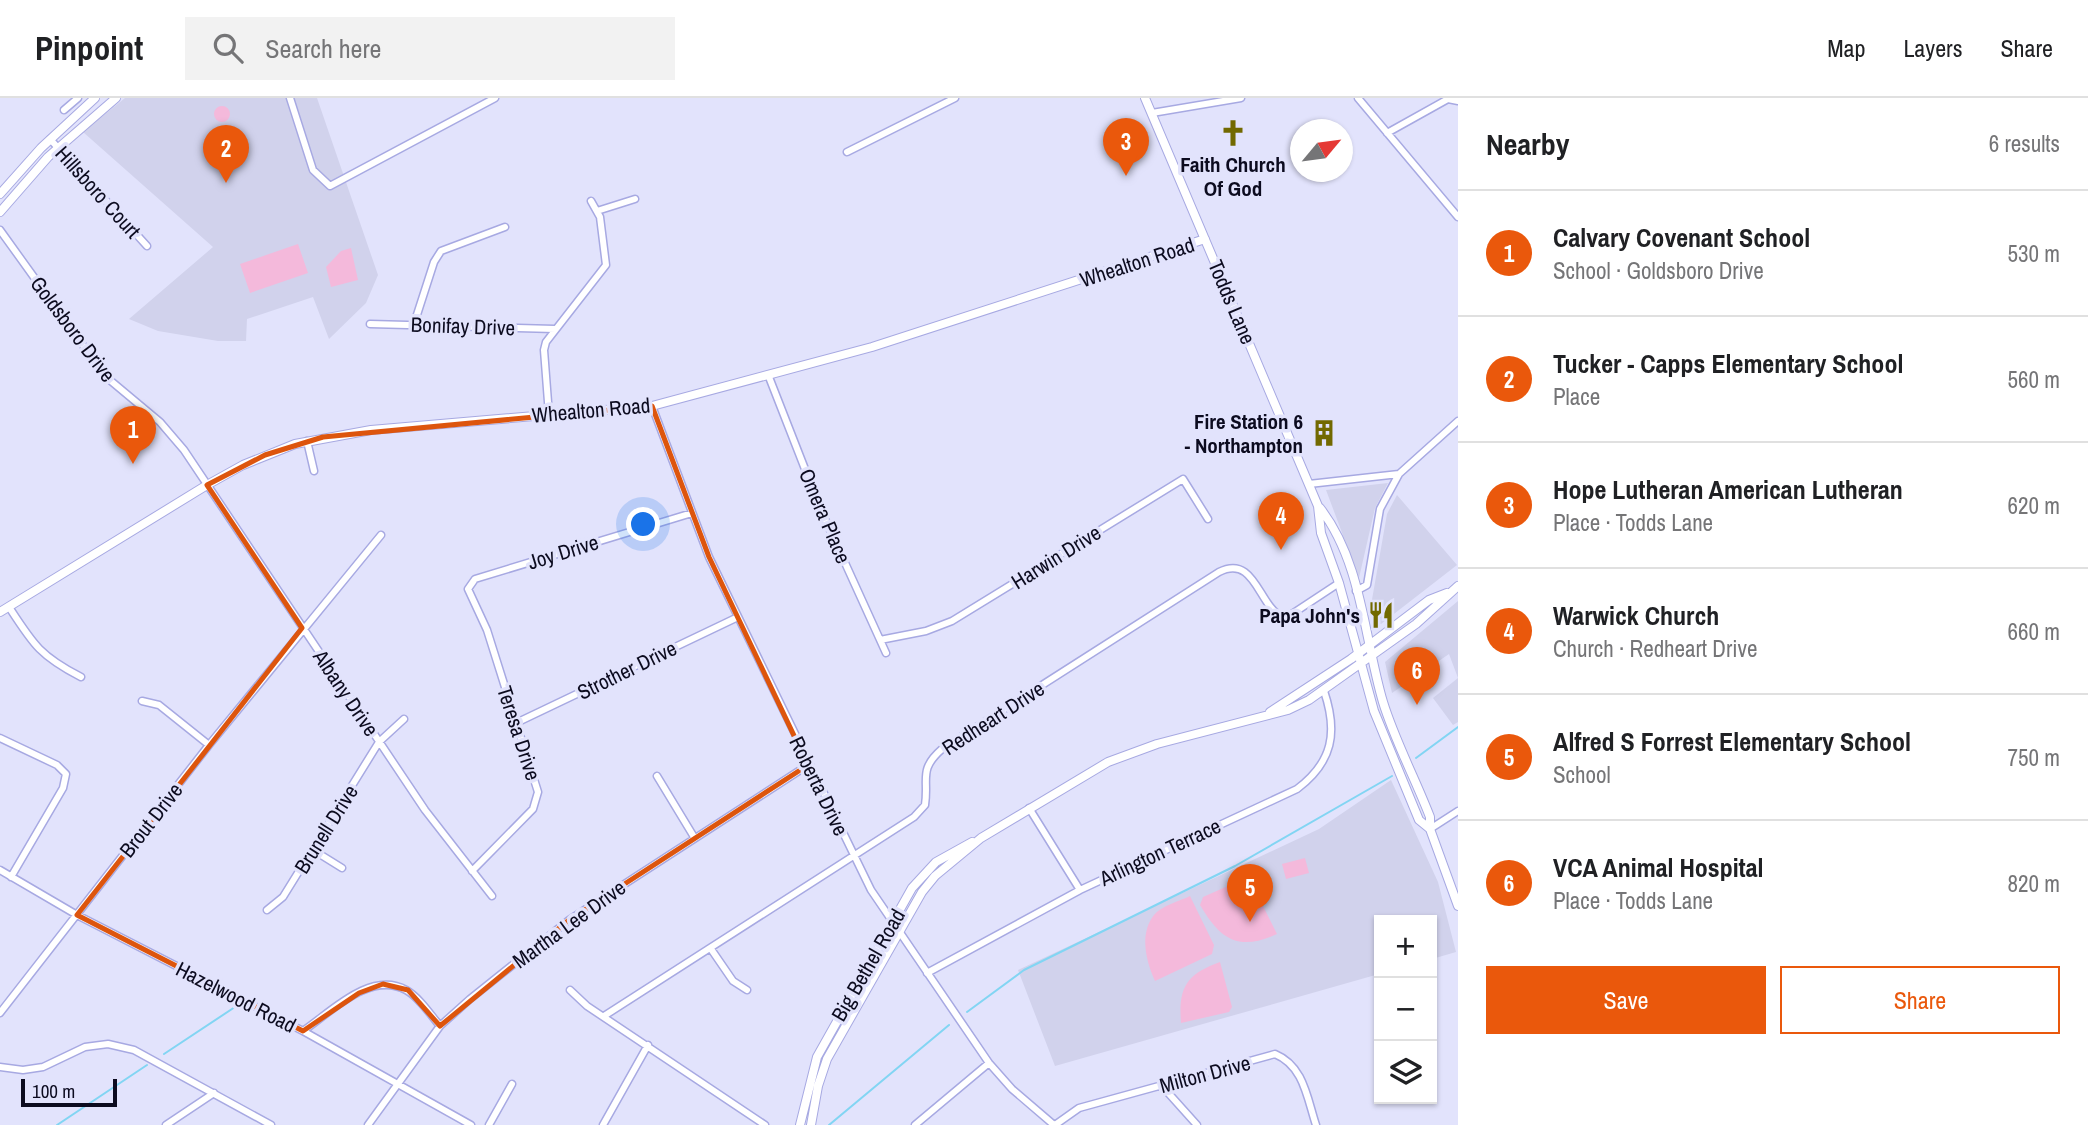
<!DOCTYPE html>
<html lang="en">
<head>
<meta charset="utf-8">
<style>
  :root { --surface:#fff; --page:#f2f2f2; --text:#202124; --muted:#757577; --line:#e0e0e0; --accent:#ea580c }
  body { margin:0; font-family:"Archivo Narrow",sans-serif; background:var(--page); color:var(--text) }
  .controls { position:absolute; right:21px; bottom:21px; display:grid; overflow:hidden; border-radius:0px; box-shadow:0 2px 5px #0004 }
  .controls button { width:63px; height:63px; display:grid; place-items:center; padding:0; border:0; border-bottom:2px solid var(--line); background:var(--surface); color:var(--text); font:35px sans-serif }
  .compass { position:absolute; left:1290px; top:21px; width:63px; height:63px; border-radius:50%; background:var(--surface); box-shadow:0 2px 5px #0004; rotate:61deg }
  .scale { position:absolute; left:21px; bottom:18px; width:96px; box-sizing:border-box; padding-left:7px; border:4px solid #0c0b1f; border-top:0; font-size:19px; line-height:24px; white-space:nowrap; color:#0c0b1f; -webkit-text-stroke:5px #e2e3fc; paint-order:stroke }
  .you { position:absolute; left:644px; top:427px; width:24px; height:24px; margin:-18px; border:5px solid #fff; border-radius:50%; background:#1a73e8; box-shadow:0 0 0 10px #1a73e833 }
  .badge { display:grid; place-items:center; width:46px; height:46px; border-radius:50%; background:var(--accent); color:#fff; font-size:23px; font-weight:700 }
  .pin { position:absolute; translate:-50% -58px; filter:drop-shadow(0 2px 4px #0008) }
  .pin::after { content:''; position:absolute; top:37px; width:24px; height:21px; background:inherit; clip-path:polygon(0 0,100% 0,50% 100%) }
  .list { margin:0; padding:0; list-style:none }
  h2 { display:flex; justify-content:space-between; align-items:center; height:91px; margin:0; padding:0 28px; font-size:30px }
  h2 small { font-size:23px; font-weight:400; color:var(--muted) }
  .list li { display:grid; grid-template-columns:46px 1fr auto; gap:21px; align-items:center; box-sizing:border-box; height:126px; padding:0 28px; border-top:2px solid var(--line) }
  .list b { display:block; font-size:26px; white-space:nowrap }
  .list p { margin:0; font-size:23px; white-space:nowrap; color:var(--muted) }
  .list em { font-size:23px; font-style:normal; color:var(--muted) }
  .actions { display:flex; gap:14px; padding:21px 28px }
  .actions a { flex:1; padding:16px 0; border:2px solid var(--accent); border-radius:0px; text-align:center; font-size:24px; color:var(--accent) }
  .actions .main { background:var(--accent); color:#fff }
  .icon { flex:none; width:38px; height:38px; fill:none; stroke:currentColor; stroke-width:2; stroke-linecap:round; stroke-linejoin:round }
  .map { position:relative; flex:none; width:1458px; height:1027px; overflow:hidden }
  header { display:flex; align-items:center; gap:42px; box-sizing:border-box; height:98px; padding:0 35px; background:var(--surface); border-bottom:2px solid var(--line) }
  header strong { font-size:33px }
  nav { display:flex; gap:38px; margin-inline-start:auto; font-size:24px }
  .search { width:490px; height:63px; background:var(--page); display:flex; align-items:center; gap:18px; box-sizing:border-box; padding:0 24px; border-radius:0px; color:var(--muted); font-size:26px }
  main { display:flex }
  aside { flex:1; background:var(--surface) }
  .map>svg:first-child { display:block }
  .built { fill:#d1d2ec }
  .green { fill:#f4b9db }
  .lines { fill:none; stroke-linecap:round; stroke-linejoin:round }
  .stream { stroke:#82d5f3; stroke-width:2 }
  .street-casing { stroke:#a7a9e2; stroke-width:9 }
  .secondary-casing { stroke:#a7a9e2; stroke-width:10 }
  .street { stroke:#fff; stroke-width:6 }
  .secondary { stroke:#fff; stroke-width:8 }
  .marked { fill:none; stroke:#dd550d; stroke-width:5; stroke-linejoin:round }
  .labels { text-anchor:middle; dominant-baseline:central; stroke-width:7; stroke-linejoin:round; paint-order:stroke }
  .poi-label { font-size:21px; font-weight:bold; fill:#0c0b1f; stroke:#e2e3fc; text-anchor:end }
  .street-label { font-size:21px; fill:#0c0b1f; stroke:#e2e3fc }
</style>
</head>
<body>
<header>
<strong>Pinpoint</strong>
<div class="search"><svg class="icon" aria-label="search" viewBox="0 0 24 24"><circle cx="10" cy="10" r="6"/><path d="M15 15l6 6"/></svg>Search here</div>
<nav><a>Map</a><a>Layers</a><a>Share</a></nav>
</header>
<main>
<div class="map">
<svg width="1458" height="1027" viewBox="0 0 1458 1027">
  <rect width="100%" height="100%" fill="#e2e3fc"/>
  <path class="built" d="M125,0H317L378,177L366,205L329,241L313,199L247,221L246,243H218L158,233L129,221L213,149L83,34Z
    M1388,385L1375,410L1359,480L1326,392Z
    M1397,397L1457,467L1381,526L1376,525L1370,513L1387,416Z
    M1458,503V624L1453,627L1433,600L1458,580L1449,556L1392,595L1385,564Z
    M1391,682L1438,784L1456,854L1432,861V822H1379V876L1055,968L1018,872L1319,731Z"/>
  <path class="green" d="M214 16a8 8 0 1 1 16 0a8 8 0 1 1-16 0Z
    M298,146L308,175L250,195L240,166Z
    M351,150L358,182L331,189L326,169L341,153Z
    M1305,760L1309,775L1286,781L1282,766Z
    M1246,780L1250,782L1277,836C1238,854 1220,841 1200,807L1203,799Z
    M1190,798L1214,847L1212,856L1155,883C1146,863 1139,836 1154,817C1161,808 1180,803 1190,798Z
    M1220,864L1232,909L1229,914L1181,925C1178,889 1187,876 1220,864Z"/>
  <g class="lines">
    <path class="stream" d="M1416,660L1458,629
      M967,914L1024,872L1235,768L1392,678
      M164,956L238,907
      M57,1027L147,967
      M829,1027L949,927"/>
    <defs>
      <path id="street" d="M290,0L313,72L330,88L495,0
        M1358,0L1458,119
        M64,12L78,0
        M1152,15L1241,0
        M1387,35L1448,1L1458,3
        M50,41L147,148
        M847,54L955,0
        M597,113L635,101
        M0,132L105,278L160,324L184,352L425,712L492,798
        M370,226L555,231
        M414,226L434,164L441,153L505,129
        M769,279L821,412L886,555
        M652,308L709,459L871,792L989,965L1012,991L1054,1027
        M549,317L544,252L546,244L606,167L600,119L591,103
        M307,343L314,373
        M1309,386L1399,376L1458,323
        M1356,493L1367,487L1380,411L1399,376
        M9,509C33,546 40,558 81,579
        M880,542L926,533L952,523L1183,381L1208,421
        M142,603L159,607L209,647
        M516,625L738,519
        M0,640L57,667L66,676L63,690L11,779
        M657,678L694,739
        M1029,710L1080,792
        M1430,731L1458,713
        M313,752L342,770
        M0,772L77,817L303,933L471,1027
        M472,773L533,711L538,694L487,532L468,491L475,481L692,415
        M267,812L283,799L379,644L404,621
        M711,851L733,883L747,892
        M927,875L1080,792L1297,691C1333,664 1338,634 1324,593
        M570,892L587,908L765,1027
        M0,915L209,647L381,437
        M604,918L914,719L925,707C929,681 918,672 942,651L1219,474C1255,456 1258,507 1282,519L1292,516L1339,485
        M303,933C330,915 370,872 406,892C419,899 430,916 440,928
        M0,969L23,972L43,969L85,949L108,946L134,952L271,1027
        M1162,988L1197,1027
        M166,1027L214,995
        M368,1027L440,928L470,901L569,822L808,667
        M489,1027L512,986
        M603,1027L648,947
        M915,1027L989,965
        M1055,1027L1079,1010L1275,956C1304,968 1307,1000 1316,1027"/>
      <path id="secondary" d="M1145,0L1318,408L1321,435L1339,485L1374,613L1419,722L1430,731
        M0,96L41,50L95,0
        M0,114L48,59L116,0
        M1320,410C1362,464 1364,540 1383,604C1395,643 1415,680 1430,719V731L1458,808
        M0,514L207,387L243,367L295,346L371,332L652,308L872,249L1205,141
        M1270,614L1351,561L1429,502L1447,495
        M800,1027L817,959L912,790L936,764L972,744
        M811,1027L818,988L827,961L922,794L935,778L981,740L1108,664L1157,646L1288,612L1309,602L1416,526L1458,488"/>
    </defs>
    <use href="#street" class="street-casing"/>
    <use href="#secondary" class="secondary-casing"/>
    <use href="#street" class="street"/>
    <use href="#secondary" class="secondary"/>
  </g>
  <path class="marked" d="M652,308L709,459L808,667L569,822L440,928L408,892L383,886L359,895L303,933L77,817L302,530L207,387L265,357L323,339Z"/>
  <defs>
    <symbol id="church-bare" viewBox="-9 -9 18 18"><path d="M-1.2-6h2.4v3.5h3.3v2.4h-3.3V6h-2.4V-.1h-3.3v-2.4h3.3Z" fill="#726900" stroke="#e2e3fc" stroke-width="2.5" paint-order="stroke"/></symbol>
    <symbol id="building-bare" viewBox="-9 -9 18 18"><path d="M-4-6H4V6H1V3H-1V6H-4ZM-2.5-4.3h1.7v1.8h-1.7ZM.8-4.3h1.7v1.8H.8ZM-2.5-1h1.7V.8h-1.7ZM.8-1h1.7V.8H.8Z" fill="#726900" stroke="#e2e3fc" stroke-width="2.5" paint-order="stroke"/></symbol>
    <symbol id="restaurant-bare" viewBox="-9 -9 18 18"><path d="M-5-6h1v4h1v-4h1v4h1v-4h1v5L-1.5 .5V6h-2V.5L-5-1ZM5-6V6H3V1.5H1.5Q1.5-4 5-6Z" fill="#726900" stroke="#e2e3fc" stroke-width="2.5" paint-order="stroke"/></symbol>
  </defs>
  <g fill-rule="evenodd">
    <use href="#church-bare" x="1214" y="16" width="38" height="38"/>
    <use href="#building-bare" x="1305" y="316" width="38" height="38"/>
    <use href="#restaurant-bare" x="1362" y="498" width="38" height="38"/>
  </g>
  <g class="labels">
    <g class="poi-label">
      <text x="1233" y="66" text-anchor="middle">Faith Church<tspan x="1233" dy="24">Of God</tspan></text>
      <text x="1303" y="323">Fire Station 6<tspan x="1303" dy="24">- Northampton</tspan></text>
      <text x="1360" y="517">Papa John's</text>
    </g>
    <g class="street-label">
      <text transform="translate(98 94) rotate(48)">Hillsboro Court</text>
      <text transform="translate(1137 164) rotate(-18)">Whealton Road</text>
      <text transform="translate(1232 204) rotate(67)">Todds Lane</text>
      <text transform="translate(463 228) rotate(2)">Bonifay Drive</text>
      <text transform="translate(73 231) rotate(53)">Goldsboro Drive</text>
      <text transform="translate(591 312) rotate(-5)">Whealton Road</text>
      <text transform="translate(825 418) rotate(67)">Omera Place</text>
      <text transform="translate(563 454) rotate(-17)">Joy Drive</text>
      <text transform="translate(1056 459) rotate(-32)">Harwin Drive</text>
      <text transform="translate(627 572) rotate(-26)">Strother Drive</text>
      <text transform="translate(346 595) rotate(56)">Albany Drive</text>
      <text transform="translate(993 620) rotate(-33)">Redheart Drive</text>
      <text transform="translate(519 635) rotate(72)">Teresa Drive</text>
      <text transform="translate(819 688) rotate(64)">Roberta Drive</text>
      <text transform="translate(151 722) rotate(-52)">Brout Drive</text>
      <text transform="translate(326 731) rotate(-58)">Brunell Drive</text>
      <text transform="translate(1160 754) rotate(-25)">Arlington Terrace</text>
      <text transform="translate(569 826) rotate(-36)">Martha Lee Drive</text>
      <text transform="translate(868 867) rotate(-60)">Big Bethel Road</text>
      <text transform="translate(236 899) rotate(27)">Hazelwood Road</text>
      <text transform="translate(1205 976) rotate(-15)">Milton Drive</text>
    </g>
  </g>
</svg>
<div class="controls">
<button>+</button>
<button>−</button>
<button><svg class="icon" aria-label="layers" viewBox="0 0 24 24"><path d="M12 4l9 5-9 5-9-5zM3 14l9 5 9-5"/></svg></button>
</div>
<svg class="compass" viewBox="-18 -18 36 36"><path d="M0-13l5 13h-10z" fill="#e53935"/><path d="M0 13l5-13h-10z" fill="#757577"/></svg>
<div class="scale">100 m</div>
<div class="you"></div>
<div class="pin badge" style="left:133px;top:366px">1</div>
<div class="pin badge" style="left:226px;top:85px">2</div>
<div class="pin badge" style="left:1126px;top:78px">3</div>
<div class="pin badge" style="left:1281px;top:452px">4</div>
<div class="pin badge" style="left:1250px;top:824px">5</div>
<div class="pin badge" style="left:1417px;top:607px">6</div>
</div>
<aside>
<h2>Nearby<small>6 results</small></h2>
<ul class="list">
<li><span class="badge">1</span><div><b>Calvary Covenant School</b><p>School · Goldsboro Drive</p></div><em>530 m</em></li>
<li><span class="badge">2</span><div><b>Tucker - Capps Elementary School</b><p>Place</p></div><em>560 m</em></li>
<li><span class="badge">3</span><div><b>Hope Lutheran American Lutheran</b><p>Place · Todds Lane</p></div><em>620 m</em></li>
<li><span class="badge">4</span><div><b>Warwick Church</b><p>Church · Redheart Drive</p></div><em>660 m</em></li>
<li><span class="badge">5</span><div><b>Alfred S Forrest Elementary School</b><p>School</p></div><em>750 m</em></li>
<li><span class="badge">6</span><div><b>VCA Animal Hospital</b><p>Place · Todds Lane</p></div><em>820 m</em></li>
</ul>
<div class="actions"><a class="main">Save</a><a>Share</a></div>
</aside>
</main>
</body>
</html>
